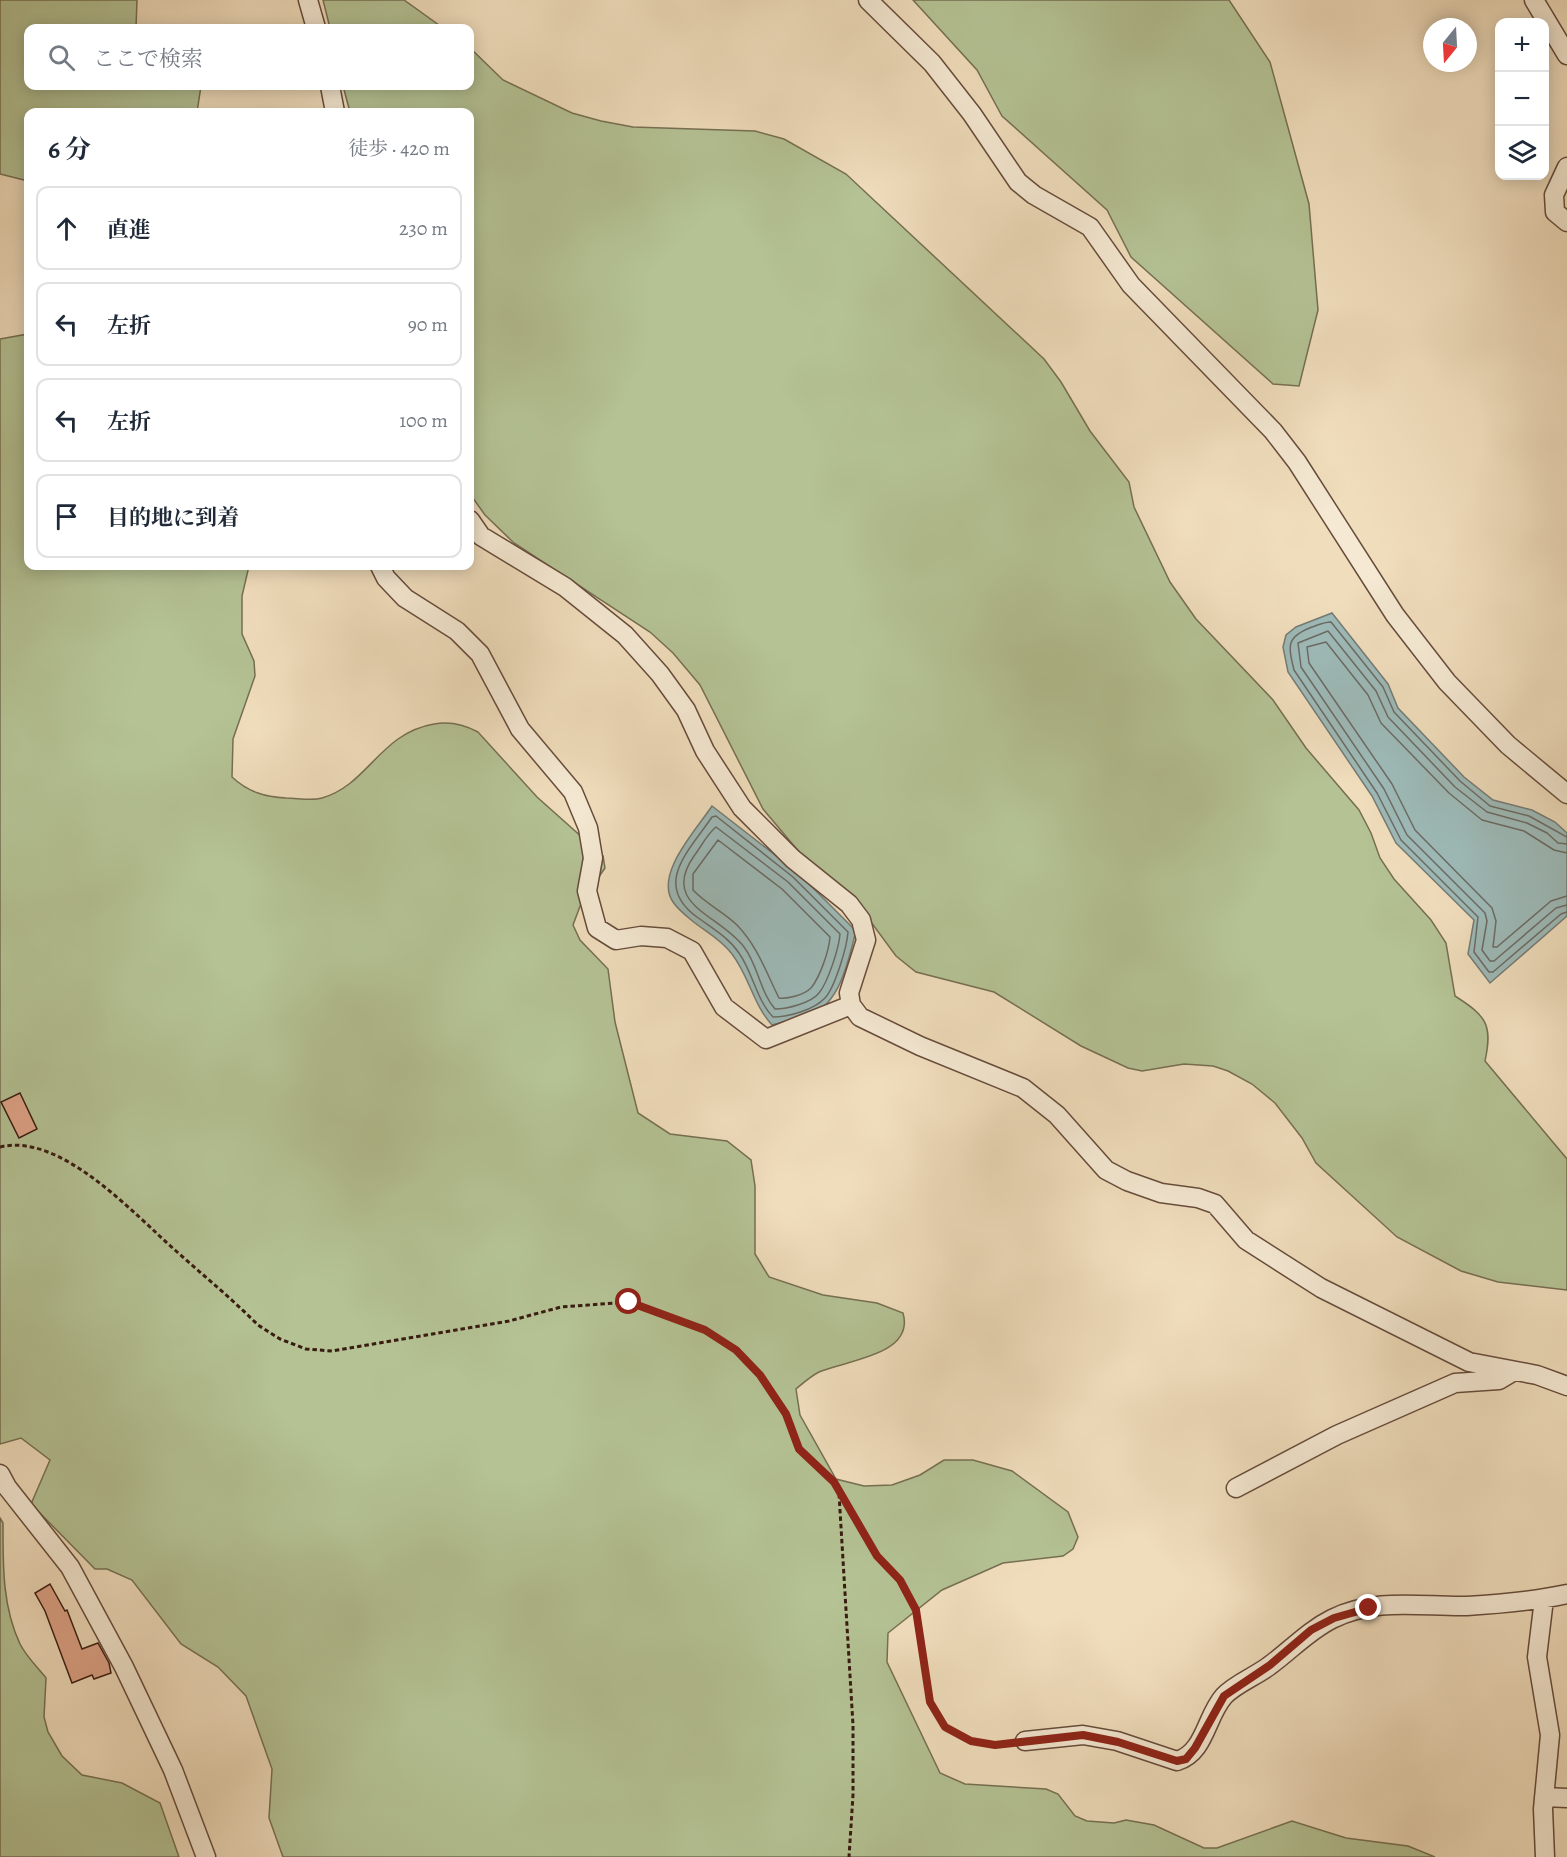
<!DOCTYPE html>
<html lang="ja">
<head>
<meta charset="utf-8">
<style>
  :root { --surface:#fff; --page:#f2f2f3; --text:#1f2937; --muted:#747a83; --line:#e0e1e3 }
  body { margin:0; font-family:Alegreya,"Noto Serif JP",serif; background:var(--page); color:var(--text) }
  .controls { position:absolute; right:18px; top:18px; display:grid; overflow:hidden; border-radius:12px; box-shadow:0 3px 15px #0003 }
  .controls button { width:54px; height:54px; display:grid; place-items:center; padding:0; border:0; border-bottom:2px solid var(--line); background:var(--surface); color:var(--text); font:30px sans-serif }
  .compass { position:absolute; left:1423px; top:18px; width:54px; height:54px; border-radius:50%; background:var(--surface); box-shadow:0 3px 15px #0003; rotate:198deg }
  .stop { position:absolute; width:18px; height:18px; margin:-14px; border:4px solid #8f2418; border-radius:50%; background:#fff }
  .stop.end { background:#8f2418; border-color:#fff; box-shadow:0 2px 6px #0008 }
  .list { margin:0; padding:0; list-style:none }
  h2 { display:flex; justify-content:space-between; align-items:center; height:78px; margin:0; padding:0 24px; font-size:26px }
  h2 small { font-size:20px; font-weight:400; color:var(--muted) }
  .list li { display:grid; grid-template-columns:39px 1fr auto; gap:18px; align-items:center; box-sizing:border-box; height:84px; margin:0 12px 12px; padding:0 12px; border:2px solid var(--line); border-radius:12px }
  .list b { display:block; font-size:22px; white-space:nowrap }
  .list em { font-size:20px; font-style:normal; color:var(--muted) }
  .icon { flex:none; width:33px; height:33px; fill:none; stroke:currentColor; stroke-width:2; stroke-linecap:round; stroke-linejoin:round }
  .map { position:relative; flex:none; width:1567px; height:1857px; overflow:hidden }
  .search { position:absolute; background:var(--surface); box-shadow:0 3px 15px #0003; left:24px; top:24px; width:450px; height:66px; display:flex; align-items:center; gap:15px; box-sizing:border-box; padding:0 21px; border-radius:12px; color:var(--muted); font-size:22px }
  .panel { position:absolute; background:var(--surface); box-shadow:0 3px 15px #0003; left:24px; top:108px; width:450px; height:462px; border-radius:12px }
  .map>svg:first-child { display:block }
  .green { fill:#b4c294; stroke:#766f52; stroke-width:1.5 }
  .water { fill:#9dbab8; stroke:#757b75; stroke-width:1.5 }
  .lines { fill:none; stroke-linecap:round; stroke-linejoin:round }
  .shore { stroke:#6b6b64; stroke-width:1.5 }
  .building { fill:#dfa488; stroke:#391c11; stroke-width:1.5 }
  .minor-casing { stroke:#674c3c; stroke-width:21 }
  .path { stroke:#391c11; stroke-width:3; stroke-dasharray:4.5 3; stroke-linecap:butt }
  .minor { stroke:#f5e9d3; stroke-width:18 }
  .route { stroke:#8f2418; stroke-width:8 }
</style>
</head>
<body>
<div class="map">
<svg width="1567" height="1857" viewBox="0 0 1567 1857">
  <rect width="100%" height="100%" fill="#f0ddbc"/>
  <filter id="stains"><feTurbulence type="fractalNoise" baseFrequency=".00333" numOctaves="4"/><feColorMatrix values="0 0 0 0 .2 0 0 0 0 .09 0 0 0 0 .02 0 0 0 .5 -.17"/></filter>
  <radialGradient id="worn" r=".72"><stop offset=".6" stop-color="#630" stop-opacity="0"/><stop offset="1" stop-color="#630" stop-opacity=".3"/></radialGradient>
  <path class="green" d="M0,0H137L136,28H28V86H201L197,112H28V181L0,174Z
    M323,0H404L443,28H330Z
    M913,0H1229L1270,62L1309,204L1318,310L1299,386L1273,384L1131,257L1107,210L1002,116L977,70Z
    M470,48L503,80L572,113L601,121L633,127L755,131L784,139L846,174L1044,359L1061,382L1090,431L1129,482L1134,507L1170,582L1196,619L1273,700L1306,748L1359,810L1371,833L1380,858L1394,879L1431,920L1446,943L1455,996C1486,1016 1493,1024 1485,1061L1567,1159V1290L1498,1282L1461,1271L1397,1237L1316,1163L1302,1138L1275,1103L1252,1084L1228,1071L1213,1066L1184,1064L1142,1071L1128,1068L1081,1046L994,992L916,972L896,956L871,922L805,859L763,809L700,685L673,653L650,632L514,543L485,515L470,494V112H350L343,86H470Z
    M28,334V566H249L242,596V634L254,661L255,676L233,739L232,777C248,792 265,797 286,798C297,798 312,801 322,798C368,785 380,733 434,724C450,721 465,725 478,732L537,797L603,856L605,868L582,901L573,925L580,940L608,969L615,1022L638,1113L670,1134L727,1141L751,1160L755,1186V1254L769,1277L823,1295L877,1303L903,1313C915,1355 847,1360 819,1372C811,1376 803,1383 796,1389L800,1415L836,1479L864,1486L892,1485L920,1475L944,1460H973L1012,1471L1068,1512L1078,1537L1073,1549L1063,1556L1003,1563L942,1590L888,1633L887,1662L940,1773L965,1784L1046,1789L1058,1794L1075,1816L1087,1821L1114,1823L1126,1820L1154,1825L1204,1848H1217L1292,1821L1346,1838L1408,1846L1435,1857H283L269,1818L272,1769L246,1696L218,1667L181,1644L132,1580L107,1569H95L31,1504L50,1460L21,1438L0,1444V339Z
    M0,1518L3,1523C3,1564 2,1606 20,1644C26,1656 38,1668 46,1678L44,1717L48,1732L62,1756L82,1775L122,1783L160,1803L179,1857H0Z"/>
  <path class="water" d="M1332,613L1388,684L1398,708L1464,777L1493,800L1532,810L1555,822L1567,833V916L1490,983L1468,954L1474,920L1396,843L1372,796L1288,672L1283,647L1286,635L1296,627Z
    M712,806L797,872L856,931C849,957 841,1002 813,1013C800,1019 785,1021 772,1025C753,1004 749,976 732,954C720,938 704,931 690,919C684,914 677,908 673,902C654,874 697,829 712,806Z"/>
  <g class="lines">
    <path class="shore" d="M716,816L793,877L848,932C847,947 835,987 825,998C814,1010 788,1017 773,1017C756,999 753,973 739,953C728,937 712,928 697,917C652,884 689,851 712,817Z
      M716,827L788,882L840,934C839,948 828,982 819,993C811,1003 787,1009 775,1009C760,992 758,965 744,947C719,914 660,905 694,856C701,847 707,834 716,827Z
      M1567,837L1529,816L1490,806L1460,781L1394,712L1383,687L1331,622C1324,622 1318,625 1312,627C1286,637 1288,645 1294,670L1377,793L1401,840L1478,917L1474,952L1489,972H1493L1561,914L1567,912
      M718,840L782,889L830,937C829,951 820,977 811,988C804,995 788,999 779,998C766,972 758,947 737,925C724,912 706,904 693,890V874Z
      M1567,844L1558,843L1547,833L1527,823L1487,812L1455,787L1388,717L1376,691L1328,631L1298,643L1301,667L1384,789L1407,835L1485,913L1487,921L1482,950L1490,961H1494L1556,908L1567,905
      M1567,853L1554,850L1524,831L1482,820L1449,793L1381,723L1368,695L1326,642L1307,647L1309,663L1392,784L1415,830L1492,908L1496,921L1493,947H1497L1551,901L1567,896"/>
  </g>
  <path class="building" d="M20,1093L37,1129L19,1138L1,1102Z
    M50,1584L65,1611L67,1610L82,1649L98,1643L109,1663L111,1673L94,1679L92,1675L72,1683L45,1611L35,1593Z"/>
  <g class="lines">
    <defs>
      <path id="minor" d="M308,0L316,28
        M868,0L932,63L972,114L1018,182L1034,195L1090,227L1131,285L1273,431L1297,462L1395,615L1447,682L1508,745L1567,794
        M1534,0L1567,55
        M330,86L335,112
        M1567,167L1554,195L1555,212L1567,222
        M470,520L481,536L565,587L625,635L660,674L686,710L705,751L742,808L793,859L849,904L861,920L866,940L849,993L851,1005L860,1017L920,1046L1023,1088L1057,1115L1106,1170L1127,1181L1161,1193L1198,1198L1215,1204L1246,1240L1321,1288L1469,1362L1537,1375L1567,1386
        M380,566L386,578L405,598L457,631L480,654L520,729L573,792L588,828L593,858L587,891L597,928L616,940L641,936L667,938L692,951L724,1007L766,1039L851,1005
        M0,1474L7,1487L70,1567L124,1667L173,1770L206,1857
        M1236,1488L1337,1435L1455,1383L1499,1380L1514,1371
        M1544,1599L1537,1657L1550,1735L1543,1809L1545,1857
        M1025,1741L1083,1735L1117,1741L1177,1761C1205,1753 1206,1716 1224,1696C1235,1684 1256,1676 1269,1666C1291,1650 1308,1631 1332,1619C1376,1597 1421,1607 1467,1606C1500,1604 1535,1601 1567,1594
        M1544,1797L1567,1798"/>
    </defs>
    <use href="#minor" class="minor-casing"/>
    <path class="path" d="M0,1147C61,1132 135,1215 176,1251C204,1276 232,1299 258,1325L280,1339L306,1349L332,1351L509,1321L561,1307L629,1302L705,1330L736,1350L760,1375L786,1414L799,1449L834,1482L877,1556L900,1580L916,1610L930,1703L945,1727L971,1741L995,1745L1008,1743
      M839,1494L853,1725V1795L849,1857"/>
    <use href="#minor" class="minor"/>
  </g>
  <g class="lines">
    <path class="route" d="M629,1302L705,1330L736,1350L760,1375L786,1414L799,1449L834,1482L877,1556L900,1580L916,1610L930,1702L945,1727L971,1741L995,1745L1083,1735L1118,1742L1177,1761L1186,1759L1195,1748L1224,1696L1270,1665L1311,1630L1334,1618L1369,1608"/>
  </g>
  <rect width="100%" height="100%" filter="url(#stains)"/>
  <rect width="100%" height="100%" fill="url(#worn)"/>
</svg>
<div class="controls">
<button>+</button>
<button>−</button>
<button><svg class="icon" aria-label="layers" viewBox="0 0 24 24"><path d="M12 4l9 5-9 5-9-5zM3 14l9 5 9-5"/></svg></button>
</div>
<svg class="compass" viewBox="-18 -18 36 36"><path d="M0-13l5 13h-10z" fill="#e53935"/><path d="M0 13l5-13h-10z" fill="#747a83"/></svg>
<div class="stop" style="left:629px;top:1302px"></div>
<div class="stop end" style="left:1369px;top:1608px"></div>
<div class="search"><svg class="icon" aria-label="search" viewBox="0 0 24 24"><circle cx="10" cy="10" r="6"/><path d="M15 15l6 6"/></svg>ここで検索</div>
<section class="panel">
<h2>6 分<small>徒歩 · 420 m</small></h2>
<ul class="list">
<li><svg class="icon" aria-label="ahead" viewBox="0 0 24 24"><path d="M12 20V5M6 11l6-6 6 6"/></svg><div><b>直進</b></div><em>230 m</em></li>
<li><svg class="icon" aria-label="left" viewBox="0 0 24 24"><path d="M17 20v-9H6M10 6l-5 5 5 5"/></svg><div><b>左折</b></div><em>90 m</em></li>
<li><svg class="icon" aria-label="left" viewBox="0 0 24 24"><path d="M17 20v-9H6M10 6l-5 5 5 5"/></svg><div><b>左折</b></div><em>100 m</em></li>
<li><svg class="icon" aria-label="arrive" viewBox="0 0 24 24"><path d="M6 21V4h12l-3 4 3 4H6"/></svg><div><b>目的地に到着</b></div></li>
</ul>
</section>
</div>
</body>
</html>
